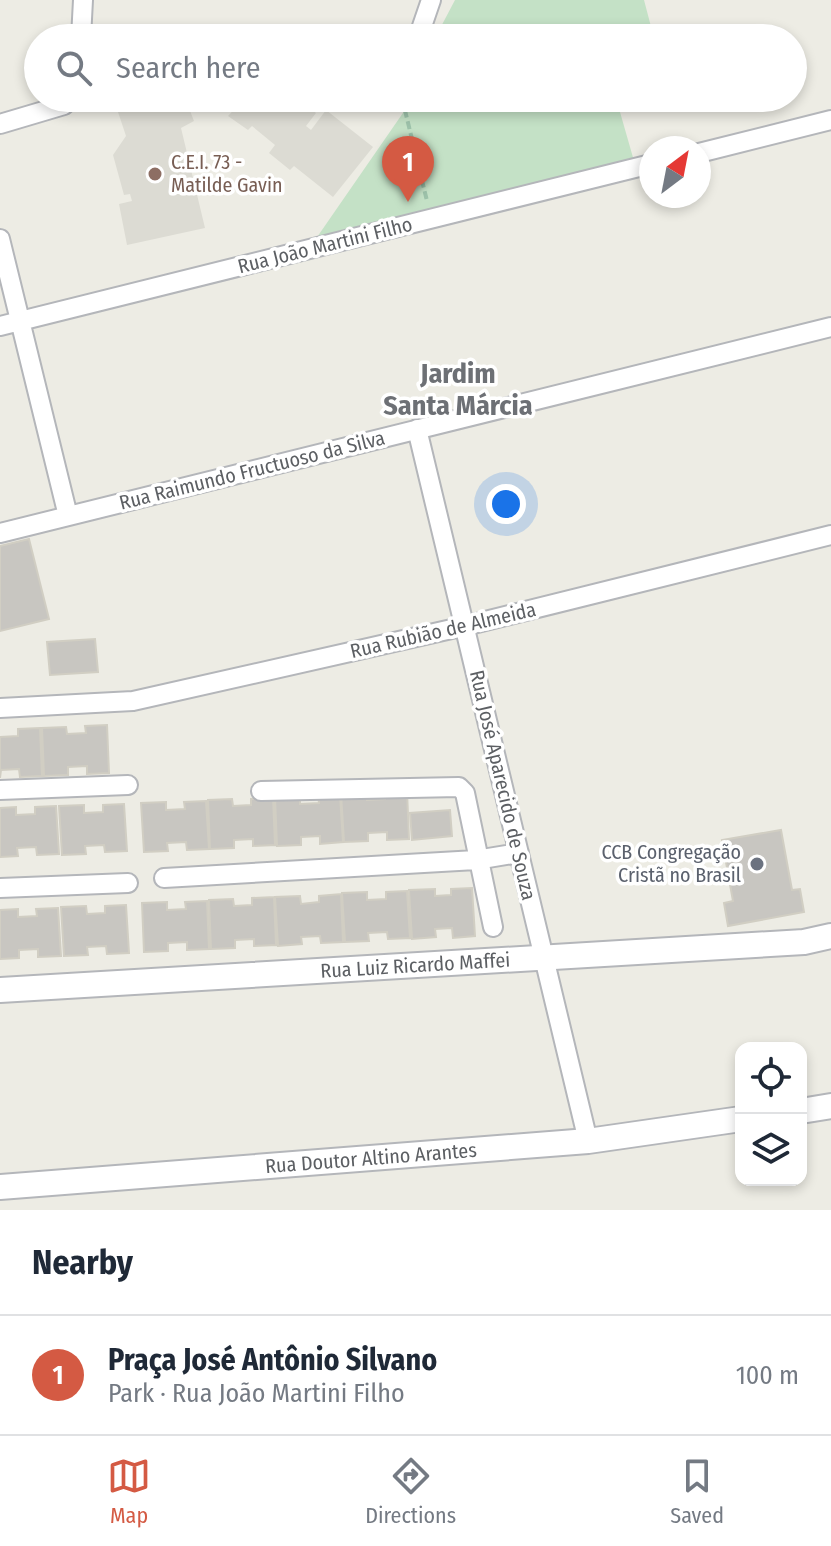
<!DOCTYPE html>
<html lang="en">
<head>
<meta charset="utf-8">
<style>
  :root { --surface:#fff; --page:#f6f6f7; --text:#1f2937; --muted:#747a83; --line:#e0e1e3; --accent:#d45a43 }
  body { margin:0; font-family:"Fira Sans Condensed",sans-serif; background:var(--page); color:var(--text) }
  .controls { position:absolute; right:24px; bottom:24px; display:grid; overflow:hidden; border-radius:16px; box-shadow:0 4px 12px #0003 }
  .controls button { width:72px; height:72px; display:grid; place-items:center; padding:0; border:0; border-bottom:2px solid var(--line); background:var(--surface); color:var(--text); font:40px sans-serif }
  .compass { position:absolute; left:639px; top:136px; width:72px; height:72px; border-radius:50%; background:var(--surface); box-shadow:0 4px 12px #0003; rotate:32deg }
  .you { position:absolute; left:506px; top:504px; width:28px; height:28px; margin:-20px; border:6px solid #fff; border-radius:50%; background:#1a73e8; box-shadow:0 0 0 12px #1a73e833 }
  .badge { display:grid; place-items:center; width:52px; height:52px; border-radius:50%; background:var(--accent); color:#fff; font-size:26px; font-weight:700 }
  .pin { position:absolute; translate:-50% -66px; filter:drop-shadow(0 2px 4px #0008) }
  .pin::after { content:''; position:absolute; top:42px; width:28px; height:24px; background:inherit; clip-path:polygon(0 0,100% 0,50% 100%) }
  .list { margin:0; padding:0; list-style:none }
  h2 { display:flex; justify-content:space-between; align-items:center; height:104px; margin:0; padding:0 32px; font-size:34px }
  h2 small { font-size:26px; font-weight:400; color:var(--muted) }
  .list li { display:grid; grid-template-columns:52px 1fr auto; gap:24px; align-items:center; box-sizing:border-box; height:120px; padding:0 32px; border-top:2px solid var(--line) }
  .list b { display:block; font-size:30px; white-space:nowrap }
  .list p { margin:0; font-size:26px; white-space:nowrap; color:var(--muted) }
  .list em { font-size:26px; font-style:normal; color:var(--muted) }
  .icon { flex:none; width:44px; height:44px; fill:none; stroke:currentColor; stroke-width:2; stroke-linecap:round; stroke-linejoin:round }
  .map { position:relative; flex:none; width:831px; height:1210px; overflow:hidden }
  .search { position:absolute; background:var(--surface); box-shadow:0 4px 12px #0003; left:24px; right:24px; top:24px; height:88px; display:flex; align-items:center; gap:20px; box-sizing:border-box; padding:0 28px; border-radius:44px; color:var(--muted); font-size:30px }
  .sheet { height:224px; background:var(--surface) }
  nav { display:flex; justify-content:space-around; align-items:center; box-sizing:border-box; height:112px; border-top:2px solid var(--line); background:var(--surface); font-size:22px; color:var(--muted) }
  nav a { display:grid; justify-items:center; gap:4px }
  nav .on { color:var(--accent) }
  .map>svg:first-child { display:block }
  .education { fill:#dcdbd3 }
  .green { fill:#c4e1c6 }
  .building { fill:#c8c6c1; stroke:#d1cec3; stroke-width:2 }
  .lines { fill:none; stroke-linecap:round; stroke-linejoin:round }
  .minor-casing { stroke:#b4b6ba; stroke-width:22 }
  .tertiary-casing { stroke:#b4b6ba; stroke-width:28 }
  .path { stroke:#9dc2aa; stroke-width:4; stroke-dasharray:8 4; stroke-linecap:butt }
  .minor { stroke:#fff; stroke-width:18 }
  .tertiary { stroke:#fff; stroke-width:24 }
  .education-dot { fill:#8d6e63; stroke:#fff; stroke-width:3 }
  .worship-dot { fill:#6b7280; stroke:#fff; stroke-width:3 }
  .labels { text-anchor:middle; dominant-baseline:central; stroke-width:7; stroke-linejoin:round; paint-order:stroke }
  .education-label { font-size:20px; fill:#785e54; stroke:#fff; text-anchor:start }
  .street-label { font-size:20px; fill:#5c5f63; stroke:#fff }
  .worship-label { font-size:20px; fill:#5b616d; stroke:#fff; text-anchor:end }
  .district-label { font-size:28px; font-weight:bold; fill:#6d7075; stroke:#fff }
</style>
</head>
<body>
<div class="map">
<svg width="831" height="1210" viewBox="0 0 831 1210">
  <rect width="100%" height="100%" fill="#edece4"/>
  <path class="education" d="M173,98H185L194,121L181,128L205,228L127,245L119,204L132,201L130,194L124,195L113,155L126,136L118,112Z
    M245,98H313L315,99L309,107L316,113L306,126L311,130L326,110L373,147L333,197L294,166L290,170L269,153L275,145L252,126L248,130L228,116Z"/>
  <path class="green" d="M455,0H644L654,38H435Z
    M407,98H616L634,161L313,243L405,110Z"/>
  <path class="building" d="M29,539L49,619L0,631V546Z
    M95,639L98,672L50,675L47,642Z
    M107,725L109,773L87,774V766L68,767V775L44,776L42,728L66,727L67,734L86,733L85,726Z
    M40,728L42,776L20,777L19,769L1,770L0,778V737L18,736V729Z
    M407,791L409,839L387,840V832L368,833V841L344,842L341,793L366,792L367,800L385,799V792Z
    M318,795H340L343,842L320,844V836L301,837V845L277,846L275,797L300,796V804L319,803Z
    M273,797L275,845L253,846V839L234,840V848L210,849L208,800L232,799L233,806L251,805V799Z
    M206,801L209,849L187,850L186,842L167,843L168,851L144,852L141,803L166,802V810L185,809L184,802Z
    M124,804L127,851L105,852L104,845L85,846L86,854L62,855L59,806L84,805V813L103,812V805Z
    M56,806L59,854L37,855L36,847L17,848L18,856L0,857V808L16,807V815L35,814V807Z
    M450,810L452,836L412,840L410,813Z
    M781,830L792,890L800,889L804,912L728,926L724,903L733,901L722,840Z
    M472,888L475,936L453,938L452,928L435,929L436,937L412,939L409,890L435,889V896L451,895V889Z
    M407,891L410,938L388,939L387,932L368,933L369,941L345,942L342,893L367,892V900L386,899V892Z
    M341,894L343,942L321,943L320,936L301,937L302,944L278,946L275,897L300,896L301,904L319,902V896Z
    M274,897L276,945L254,946V939L235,940V948L211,949L209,900L233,899L234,906L252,905V898Z
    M207,901L209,949L187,950V942L168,943V951L144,952L142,903L167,902V910L186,909L185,902Z
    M126,905L129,953L107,954L106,946L87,947L88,955L64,956L61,907L86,906L87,914L105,913V906Z
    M58,908L61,956L38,957V949L19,950V958L0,959V910L18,909V917L37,916L36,909Z"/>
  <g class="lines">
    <defs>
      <path id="minor" d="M81,38L83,0
        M418,38L431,0
        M0,124L64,105L71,98
        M699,153L831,120
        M0,239L68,516
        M0,326L651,164
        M417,429L588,1141
        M0,533L831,327
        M0,708L133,701L465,626L831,535
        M0,790L128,785
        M261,791L459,787L465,793L493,927
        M164,878L476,860L519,853
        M0,888L128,883"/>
      <g id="tertiary">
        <path id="s1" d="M0,990L804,942L831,936"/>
        <path d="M801,1111L831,1106"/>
        <path id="s2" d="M0,1187L588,1141L741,1119"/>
      </g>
    </defs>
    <use href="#minor" class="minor-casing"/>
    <use href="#tertiary" class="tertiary-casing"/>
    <path class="path" d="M402,98L427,201"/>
    <use href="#minor" class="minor"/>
    <use href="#tertiary" class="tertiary"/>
  </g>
  <circle class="education-dot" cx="155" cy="174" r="8"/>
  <circle class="worship-dot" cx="757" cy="864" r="8"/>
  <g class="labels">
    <g class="education-label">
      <text x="171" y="162">C.E.I. 73 -<tspan x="171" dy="23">Matilde Gavin</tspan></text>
    </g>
    <g class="street-label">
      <text transform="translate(325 245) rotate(-14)">Rua João Martini Filho</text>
      <text transform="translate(252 470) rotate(-14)">Rua Raimundo Fructuoso da Silva</text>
      <text transform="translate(443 630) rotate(-13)">Rua Rubião de Almeida</text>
      <text transform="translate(503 785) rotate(77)">Rua José Aparecido de Souza</text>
      <text stroke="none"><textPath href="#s1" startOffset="416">Rua Luiz Ricardo Maffei</textPath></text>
      <text stroke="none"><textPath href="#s2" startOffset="372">Rua Doutor Altino Arantes</textPath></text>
    </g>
    <g class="worship-label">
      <text x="741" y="852">CCB Congregação<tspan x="741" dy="23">Cristã no Brasil</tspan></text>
    </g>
    <g class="district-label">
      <text x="458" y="373">Jardim<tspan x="458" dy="32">Santa Márcia</tspan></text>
    </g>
  </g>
</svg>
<div class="controls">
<button><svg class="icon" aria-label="locate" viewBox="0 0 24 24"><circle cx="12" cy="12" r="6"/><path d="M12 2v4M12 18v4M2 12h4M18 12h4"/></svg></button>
<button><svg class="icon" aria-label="layers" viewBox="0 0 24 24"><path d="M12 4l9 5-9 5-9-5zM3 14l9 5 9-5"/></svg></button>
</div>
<svg class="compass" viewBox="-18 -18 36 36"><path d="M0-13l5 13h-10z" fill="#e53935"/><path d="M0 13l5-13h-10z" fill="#747a83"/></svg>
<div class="you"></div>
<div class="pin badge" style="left:408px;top:202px">1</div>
<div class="search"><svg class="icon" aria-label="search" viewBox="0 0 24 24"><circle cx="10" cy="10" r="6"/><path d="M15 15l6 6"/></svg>Search here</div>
</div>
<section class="sheet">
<h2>Nearby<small></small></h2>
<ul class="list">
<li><span class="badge">1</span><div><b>Praça José Antônio Silvano</b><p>Park · Rua João Martini Filho</p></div><em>100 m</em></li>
</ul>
</section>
<nav>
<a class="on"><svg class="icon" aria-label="map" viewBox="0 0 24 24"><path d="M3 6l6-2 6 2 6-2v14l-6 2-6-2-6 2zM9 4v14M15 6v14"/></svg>Map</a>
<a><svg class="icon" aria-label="directions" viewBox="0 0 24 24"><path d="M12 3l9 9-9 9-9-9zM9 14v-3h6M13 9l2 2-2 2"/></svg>Directions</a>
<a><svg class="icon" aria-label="saved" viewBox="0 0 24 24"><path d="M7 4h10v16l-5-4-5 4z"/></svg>Saved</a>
</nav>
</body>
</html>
